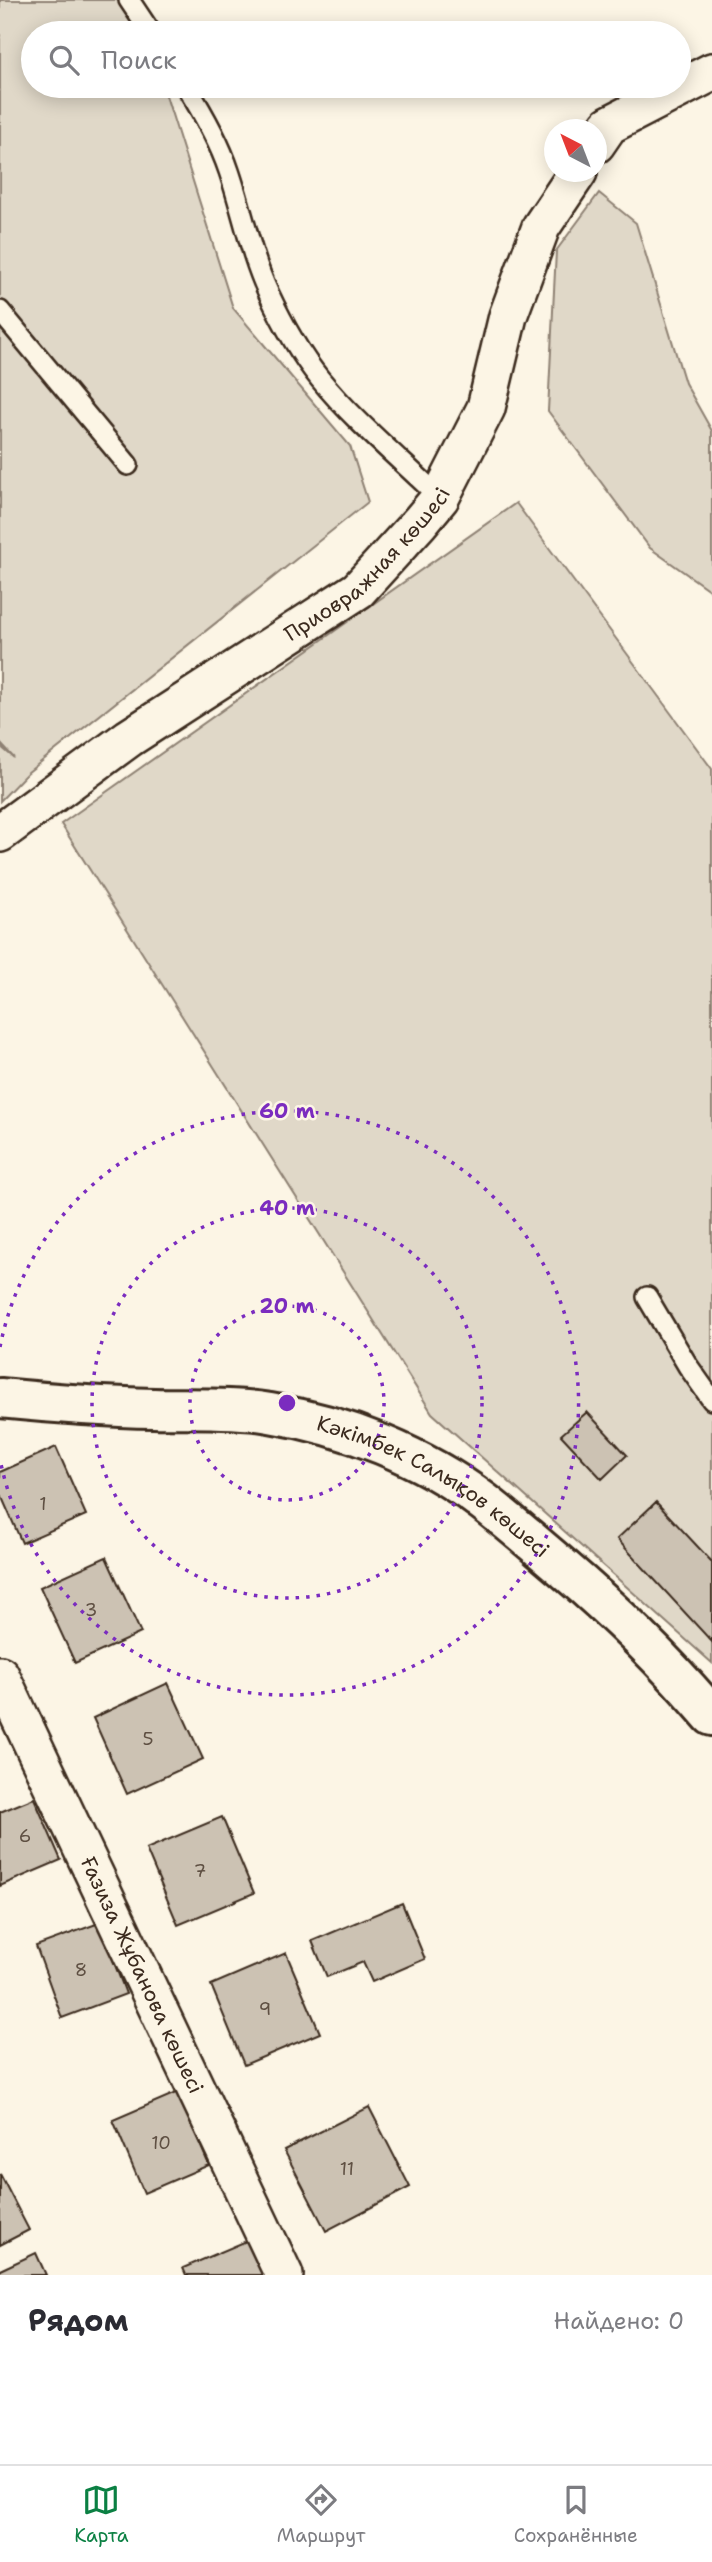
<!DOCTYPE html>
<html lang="ru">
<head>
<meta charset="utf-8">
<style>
  :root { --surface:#fff; --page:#f2f2f3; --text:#2b2b33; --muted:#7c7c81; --line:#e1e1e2; --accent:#0b8043 }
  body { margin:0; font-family:"Shantell Sans",sans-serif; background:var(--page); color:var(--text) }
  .compass { position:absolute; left:544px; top:119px; width:63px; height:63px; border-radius:50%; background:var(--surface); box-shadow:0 4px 18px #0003; rotate:318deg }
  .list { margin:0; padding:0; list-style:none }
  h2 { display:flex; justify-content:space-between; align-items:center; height:91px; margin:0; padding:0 28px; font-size:30px }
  h2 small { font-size:23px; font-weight:400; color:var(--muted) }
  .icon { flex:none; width:38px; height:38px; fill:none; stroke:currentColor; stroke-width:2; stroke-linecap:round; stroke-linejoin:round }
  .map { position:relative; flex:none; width:712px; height:2275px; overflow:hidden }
  .search { position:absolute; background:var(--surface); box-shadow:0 4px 18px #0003; left:21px; right:21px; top:21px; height:77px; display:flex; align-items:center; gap:18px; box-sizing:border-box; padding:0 24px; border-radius:38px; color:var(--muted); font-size:26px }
  .sheet { height:189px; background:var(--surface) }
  nav { display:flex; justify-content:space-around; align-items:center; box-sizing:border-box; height:98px; border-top:2px solid var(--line); background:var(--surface); font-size:19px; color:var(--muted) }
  nav a { display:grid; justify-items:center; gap:4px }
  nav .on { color:var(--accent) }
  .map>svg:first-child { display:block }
  .green { fill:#e0d8c8; stroke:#8e8173; stroke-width:2 }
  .building { fill:#ccc2b3; stroke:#3b2a1e; stroke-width:2 }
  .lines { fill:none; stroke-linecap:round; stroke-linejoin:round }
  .service-casing { stroke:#3b2a1e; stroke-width:24 }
  .minor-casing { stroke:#3b2a1e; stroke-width:42 }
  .tertiary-casing { stroke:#3b2a1e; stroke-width:44 }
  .service { stroke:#fcf5e5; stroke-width:19 }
  .minor { stroke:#fcf5e5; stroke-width:37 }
  .tertiary { stroke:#fcf5e5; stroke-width:38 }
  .ring { fill:none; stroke:#7b2cbf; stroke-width:3.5; stroke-dasharray:3.5 7 }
  .labels { text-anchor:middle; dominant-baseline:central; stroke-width:5; stroke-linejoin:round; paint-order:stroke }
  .number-label { font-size:18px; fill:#5f5043 }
  .street-label { font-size:21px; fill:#3b2a1e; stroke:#fcf5e5 }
  .centre { fill:#7b2cbf; stroke:#fcf5e5; stroke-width:3.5 }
  .ring-label { font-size:21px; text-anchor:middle; font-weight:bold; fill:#7b2cbf; stroke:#fcf5e5; stroke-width:5; stroke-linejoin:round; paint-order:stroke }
</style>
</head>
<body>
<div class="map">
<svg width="712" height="2275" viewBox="0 0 712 2275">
  <rect width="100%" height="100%" fill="#fcf5e5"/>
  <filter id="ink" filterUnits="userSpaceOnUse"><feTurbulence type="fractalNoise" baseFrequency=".0143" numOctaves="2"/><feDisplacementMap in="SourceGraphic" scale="14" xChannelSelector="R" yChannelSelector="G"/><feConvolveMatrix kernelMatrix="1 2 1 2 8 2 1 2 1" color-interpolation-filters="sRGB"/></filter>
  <g filter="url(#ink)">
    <path class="green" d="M0,0H123L140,33H33V86H163L233,308L350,446L368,502L27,773L0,801V746L14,758L0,743Z
      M599,193L636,223L685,383L712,431V592L650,548L548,411L556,251Z
      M516,503L712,769V1663L432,1413L61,824Z"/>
    <path class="building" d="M587,1412L627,1455L602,1479L561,1435Z
      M56,1447L86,1515L22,1543L0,1493V1472Z
      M656,1502L712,1562V1642L617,1539Z
      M106,1557L141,1633L75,1663L40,1587Z
      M168,1683L203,1759L127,1794L93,1718Z
      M34,1798L61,1860L0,1886V1812Z
      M222,1817L254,1893L178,1925L146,1849Z
      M402,1903L425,1959L372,1982L363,1962L327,1977L312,1941Z
      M99,1923L126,1994L62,2018L36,1946Z
      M286,1953L320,2033L244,2065L211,1985Z
      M178,2092L209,2165L144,2193L113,2120Z
      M369,2107L410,2187L326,2231L284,2150Z
      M0,2174L29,2230L0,2245Z
      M251,2239L266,2275H186L183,2268Z
      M36,2253L46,2275H0V2270Z"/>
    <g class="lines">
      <defs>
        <path id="service" d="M129,0L151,33
          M186,86C203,113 219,141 229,171C243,212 250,253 268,292C282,322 299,353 320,379C355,422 400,459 440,498
          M0,311L128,465
          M647,1297L688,1366L712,1400"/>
        <g id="minor">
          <path d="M596,144L609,125L712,72"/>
          <path id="s1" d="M0,833L129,738L358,590L420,522L440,498L486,408L508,316L541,227L578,172"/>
          <path id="s2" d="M0,1675L284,2275"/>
        </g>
        <g id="tertiary">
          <path id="s3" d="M0,1398C51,1403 102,1407 154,1408C191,1409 234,1407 270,1413C346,1425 423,1456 484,1502C511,1523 536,1545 562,1567C616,1613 666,1662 712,1716"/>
        </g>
      </defs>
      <use href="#service" class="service-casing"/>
      <use href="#minor" class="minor-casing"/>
      <use href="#tertiary" class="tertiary-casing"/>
      <use href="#service" class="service"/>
      <use href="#minor" class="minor"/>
      <use href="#tertiary" class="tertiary"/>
    </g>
  </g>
  <g class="ring">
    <circle cx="287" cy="1403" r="97"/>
    <circle cx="287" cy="1403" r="195"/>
    <path d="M0 1347A292 292 0 1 1 0 1459"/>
  </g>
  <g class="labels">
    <g class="number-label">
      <text x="43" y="1504">1</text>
      <text x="91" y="1610">3</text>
      <text x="148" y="1739">5</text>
      <text x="25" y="1836">6</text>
      <text x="200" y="1871">7</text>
      <text x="81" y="1970">8</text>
      <text x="265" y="2009">9</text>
      <text x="161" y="2143">10</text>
      <text x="347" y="2169">11</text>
    </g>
    <g class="street-label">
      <text stroke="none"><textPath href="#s1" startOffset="457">Приовражная көшесі</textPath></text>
      <text stroke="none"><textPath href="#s3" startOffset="452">Кәкімбек Салықов көшесі</textPath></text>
      <text stroke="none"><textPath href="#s2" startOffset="332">Ғазиза Жұбанова көшесі</textPath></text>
    </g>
  </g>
  <circle cx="287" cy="1403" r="10" class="centre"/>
  <g class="ring-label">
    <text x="287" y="1118">60 m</text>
    <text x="287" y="1215">40 m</text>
    <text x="287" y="1313">20 m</text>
  </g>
</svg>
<svg class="compass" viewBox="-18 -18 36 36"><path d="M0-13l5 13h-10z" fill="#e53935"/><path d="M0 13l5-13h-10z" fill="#7c7c81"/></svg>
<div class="search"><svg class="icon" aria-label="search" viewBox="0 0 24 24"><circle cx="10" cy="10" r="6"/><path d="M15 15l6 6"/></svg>Поиск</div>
</div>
<section class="sheet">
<h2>Рядом<small>Найдено: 0</small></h2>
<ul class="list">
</ul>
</section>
<nav>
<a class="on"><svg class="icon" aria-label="map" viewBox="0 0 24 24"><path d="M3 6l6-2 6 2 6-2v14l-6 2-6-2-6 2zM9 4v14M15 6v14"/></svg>Карта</a>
<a><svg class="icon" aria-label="directions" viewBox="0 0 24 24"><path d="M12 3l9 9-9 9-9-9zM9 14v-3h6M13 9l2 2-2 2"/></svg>Маршрут</a>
<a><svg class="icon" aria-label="saved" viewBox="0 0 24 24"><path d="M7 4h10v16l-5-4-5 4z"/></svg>Сохранённые</a>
</nav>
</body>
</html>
